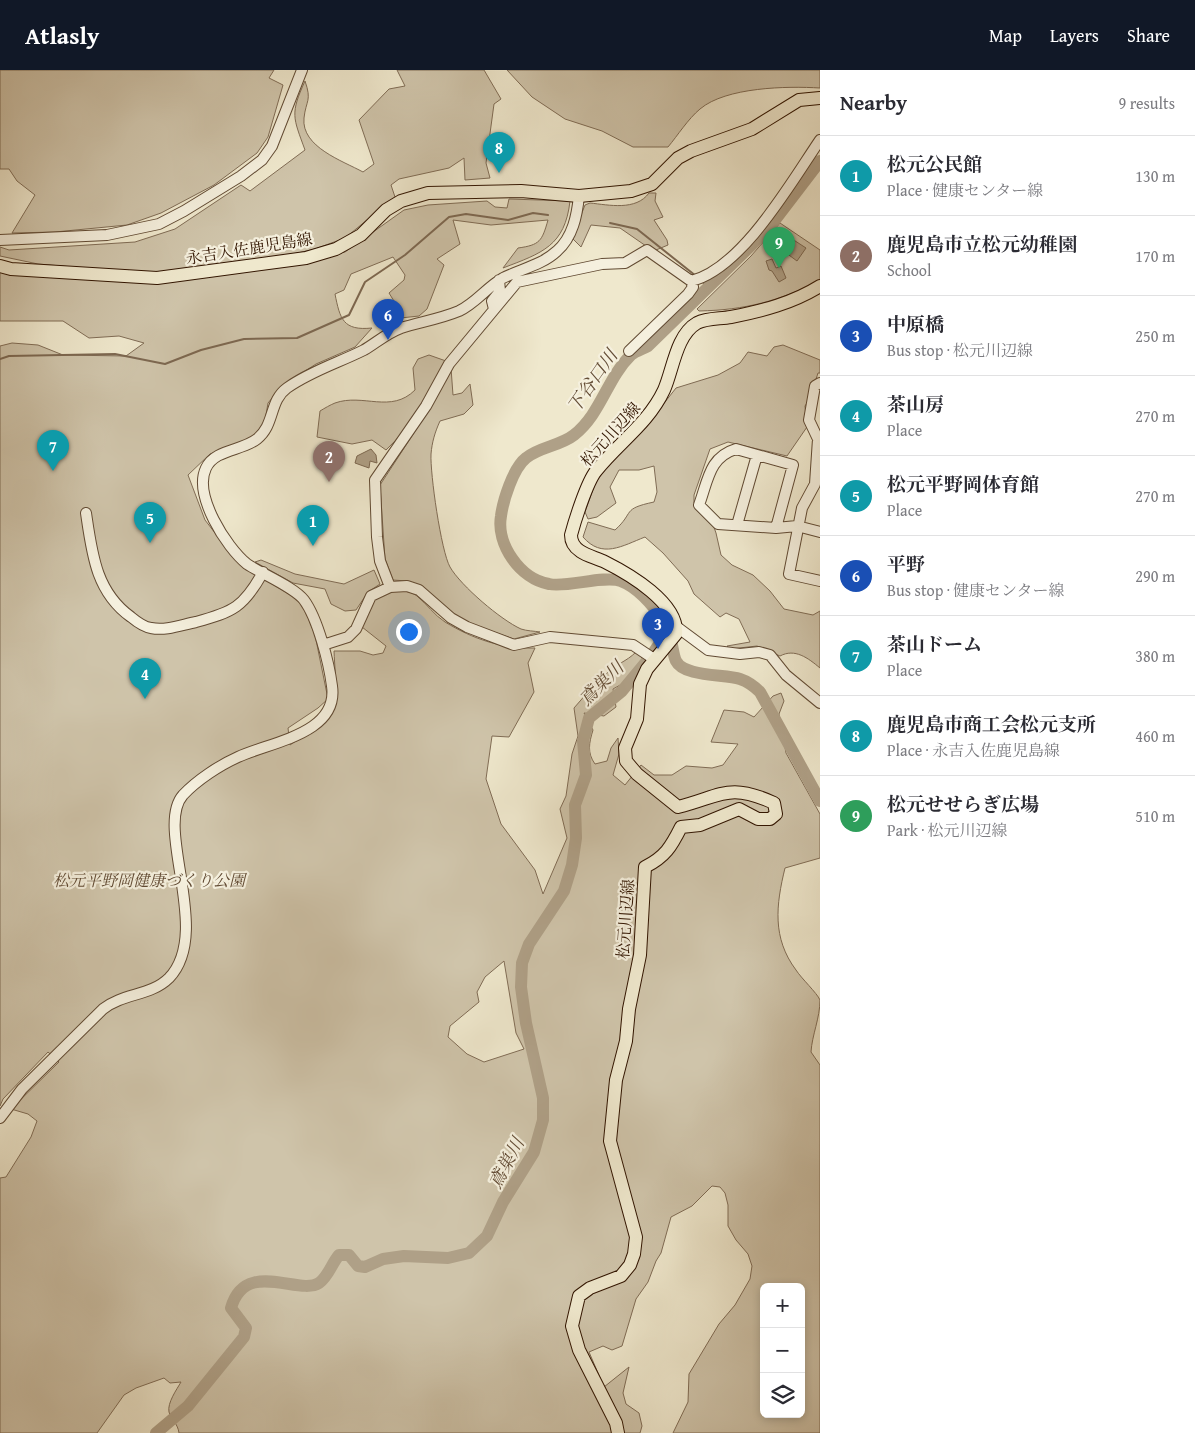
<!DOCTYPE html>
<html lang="en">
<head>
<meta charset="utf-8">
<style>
  :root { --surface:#fff; --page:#f7f7f7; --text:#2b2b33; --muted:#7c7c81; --line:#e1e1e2; --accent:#111827 }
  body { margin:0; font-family:"Gentium Book Plus","Noto Serif JP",serif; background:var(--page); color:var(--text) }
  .controls { position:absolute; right:15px; bottom:15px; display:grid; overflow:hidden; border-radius:8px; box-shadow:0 2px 8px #0003 }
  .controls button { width:45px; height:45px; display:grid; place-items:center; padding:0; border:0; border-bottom:1px solid var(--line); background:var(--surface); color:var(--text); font:25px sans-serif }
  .you { position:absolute; left:408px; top:561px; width:18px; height:18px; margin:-12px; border:4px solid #fff; border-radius:50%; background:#1a73e8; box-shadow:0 0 0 8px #1a73e833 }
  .badge { display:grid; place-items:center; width:32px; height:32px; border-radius:50%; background:var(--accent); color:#fff; font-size:16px; font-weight:700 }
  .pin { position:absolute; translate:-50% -41px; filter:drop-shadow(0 1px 2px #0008) }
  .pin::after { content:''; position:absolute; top:26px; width:18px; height:15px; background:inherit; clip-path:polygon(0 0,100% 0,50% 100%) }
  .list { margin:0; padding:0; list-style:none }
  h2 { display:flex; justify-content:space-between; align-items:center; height:65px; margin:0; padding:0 20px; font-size:21px }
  h2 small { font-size:16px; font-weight:400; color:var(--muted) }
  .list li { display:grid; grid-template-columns:32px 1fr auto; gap:15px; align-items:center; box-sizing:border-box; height:80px; padding:0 20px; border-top:1px solid var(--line) }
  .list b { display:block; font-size:19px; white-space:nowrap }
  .list p { margin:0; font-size:16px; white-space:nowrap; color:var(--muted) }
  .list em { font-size:16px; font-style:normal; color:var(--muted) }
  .icon { flex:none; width:28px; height:28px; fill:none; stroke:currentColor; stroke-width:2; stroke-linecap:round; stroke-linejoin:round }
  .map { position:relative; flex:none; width:820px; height:1363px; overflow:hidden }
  header { display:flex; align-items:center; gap:30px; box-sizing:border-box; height:70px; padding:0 25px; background:var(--accent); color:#fff }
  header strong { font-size:24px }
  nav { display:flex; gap:28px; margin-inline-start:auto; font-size:18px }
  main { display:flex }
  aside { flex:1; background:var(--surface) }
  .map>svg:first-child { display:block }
  .green { fill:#cfc4aa; stroke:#806c55; fill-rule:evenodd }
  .water { fill:#afa087; stroke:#7d6851 }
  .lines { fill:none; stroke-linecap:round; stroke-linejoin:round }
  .stream { stroke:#7d6851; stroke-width:2 }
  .river { stroke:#afa087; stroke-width:12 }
  .minor-casing { stroke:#614a33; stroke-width:12 }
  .major-casing { stroke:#321500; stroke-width:14 }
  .minor { stroke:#f5f0de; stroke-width:10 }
  .major { stroke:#efe8cd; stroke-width:12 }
  .labels { text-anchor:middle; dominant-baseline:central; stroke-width:4.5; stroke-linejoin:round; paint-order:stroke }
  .street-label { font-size:16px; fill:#321500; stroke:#f5f0de }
  .park-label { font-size:16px; font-style:italic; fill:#614a33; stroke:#f5f0de }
  .water-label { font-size:18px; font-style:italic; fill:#644d36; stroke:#f5f0de }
</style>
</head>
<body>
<header>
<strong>Atlasly</strong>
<nav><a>Map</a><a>Layers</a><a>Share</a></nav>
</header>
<main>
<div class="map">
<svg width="820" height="1363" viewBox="0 0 820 1363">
  <rect width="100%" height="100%" fill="#efe8cd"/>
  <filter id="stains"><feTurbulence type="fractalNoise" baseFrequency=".004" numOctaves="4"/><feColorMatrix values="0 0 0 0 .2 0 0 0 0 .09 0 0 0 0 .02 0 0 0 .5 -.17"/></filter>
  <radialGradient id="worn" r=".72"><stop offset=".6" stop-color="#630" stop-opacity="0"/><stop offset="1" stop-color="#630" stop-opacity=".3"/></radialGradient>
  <path class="green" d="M0,0H274L269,8L283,15L268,67L257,83L214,115L161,143L127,155L55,162L12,163L35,125L17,111L9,99H0Z
    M397,0H484L501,29L494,34L486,93L490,108L465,110L464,88L449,98L399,109L391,115L395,127L345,168L315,179L263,191L154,204L38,194L0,186V177L9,180L135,172L175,159L241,115L250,121L305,80C293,47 290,44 305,11C312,31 306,30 304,48C301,77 343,91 363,102L374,94L359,50L389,19L405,16Z
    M507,0H820V18C787,16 726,17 700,39C688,49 678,65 668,77H633L602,61L565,49L532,27Z
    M649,123H656L655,131L663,147L654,150L667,170L668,175L656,180L646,176L620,158L591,155L581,177L572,168L585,135L590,133C609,135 636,141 649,123Z
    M509,129L570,131C565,176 542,183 503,198L518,178C540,175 542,171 548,150L491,155L453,150L460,174L437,189L444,195L427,239L419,246L382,250L384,239L397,236L389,223L404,210L405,205L393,187L351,204L344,220L335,224C340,249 343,261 372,258L355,277L316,294L282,316L268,333L265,351L260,361L252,369L210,384L188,405L205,450L239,494L302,532L315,565L328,629L318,638L288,658L290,675C345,639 337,644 334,581H360L373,585L383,583L386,576L362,557C365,550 366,541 369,535C377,522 405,516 417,526C427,534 434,545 445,552C473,569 502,579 535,578L528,593L534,622L509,667L492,666L486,709L501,754L535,800L543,824L567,768L560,739L566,726L572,684L578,666L574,638L594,615L606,608L605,605C617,593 626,592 636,582L643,589L622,614L613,619L616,637L604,646L584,643L593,660C589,673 587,683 595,694L607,691L611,678L618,668L619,684L613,705L625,715L641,695L654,705H672L686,696L712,698L723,695L738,674L711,672L724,640L744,642L754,647L773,626L781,623L784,631L779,644L786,683L820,744V788L785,798C776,835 772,868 796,900C801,908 817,923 820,930C820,948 812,965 811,982L820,995V1363H673L688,1332L689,1304L719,1254L735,1235L750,1209L752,1196L748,1184L736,1170L728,1156V1135L725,1123L720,1117L712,1116L692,1136L671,1147L661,1183L656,1191L648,1212L636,1229L622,1276L612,1280L603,1276L589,1282L604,1317L629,1297L623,1323L626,1334L639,1343L642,1356L640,1363H179C178,1354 171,1349 169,1342C167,1333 177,1319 181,1312L170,1313L164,1308L136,1318L124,1325L97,1363H0V1108L6,1107L31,1067L37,1051L28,1044L11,1039L59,992L48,982L3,1029L0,1036V276L12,273L38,275L63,285L126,286L144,273L119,266L89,268L63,251H0V199L162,212L293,194L345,182L404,140L428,135L487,131L495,137L507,138ZM504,891L516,963L524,979L484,992L467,984L448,967L450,956L479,932L477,922L485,907ZM764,1217H801V1344H764Z
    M780,153L820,180V211C778,231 746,240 699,241L697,239L751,186Z
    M783,275L820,290V303H818L810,328L805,336L807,357L787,386L728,372L710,379L694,425V433L710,446L716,463L721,485L732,495L753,505L770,521L784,539L813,545L820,541V598C808,588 795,578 780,586L757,576L730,579L727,576L750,572L739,549L726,543L720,547L694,524L688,511L663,483L645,467C622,476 602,489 583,467L588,452L615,460C635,442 621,439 654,432L657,422L654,396L639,400H619L610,417L616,433L597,447L588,449L585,442L596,411L606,396L643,360L676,318L718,305L740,293L748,282L767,286L774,277Z
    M429,285L446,291C429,322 413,355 386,380L372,370L352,374L317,367L320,341C325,338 330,335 335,333C363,323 391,344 415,320L413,298L418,289Z
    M451,298L453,325L462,323L470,314L473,335L464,344L440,351C435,362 432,372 431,384C430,403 441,481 450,497C461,516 501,550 521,559C527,561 534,561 540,562L514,569L470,554L452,543L422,516L407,511L393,510L385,489L380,415L427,343Z
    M261,490L295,504L344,514L374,500L380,514L368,522L356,540L345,541L331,534L325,519L293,513L255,492Z"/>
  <path class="water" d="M786,165L806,178L797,191L778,177Z
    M772,189L776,198L781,196L786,208L779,212L772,201L769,200L766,191Z
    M371,379L376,385L377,393L370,391L369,398L355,393L357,386Z"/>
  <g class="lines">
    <path class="stream" d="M610,153L637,159L696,206
      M701,211L709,217
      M0,289L9,286L115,284L165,294L201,280L244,269L297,268L349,245L365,212L405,185L449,147L466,144L508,150L533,143L548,145"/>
    <path class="river" d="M672,575C673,580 674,587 676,591C684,607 725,604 740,609C749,612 754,616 760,622L820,731
      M156,1363L188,1336L244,1267L246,1258L231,1238C245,1188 299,1226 319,1213C328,1207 332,1193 339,1185H349L358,1196L365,1197L383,1189L404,1186L448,1188L469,1183L487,1166L503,1132L534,1082L543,1050V1028L526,953L521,917L522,893L529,874L564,821L572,795L576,768L575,735L586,705L583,671L589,648L622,621L651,586L668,561L667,555C656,539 640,518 621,511C603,505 567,518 549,514C520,509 496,474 501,446C503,431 513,398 526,388C539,377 560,376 574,365C601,344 607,308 631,285C635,281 643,279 648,276L768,159L820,91"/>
    <defs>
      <path id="minor" d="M0,170L107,165L159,154L184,141L241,106L262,90L272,76L302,0
        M494,239L492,231L500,221L499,210
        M629,281L688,224L693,217L691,211
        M820,313L815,316L809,350L818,369L815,414L802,438L789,504L820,511
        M736,379L793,395L776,458L718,454L699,435C708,411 709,387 736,379Z
        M86,443C92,484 96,522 131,547C137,552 144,557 151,558C166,561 181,555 196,552C233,542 244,537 263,502
        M737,455L757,385
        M776,458L797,456L820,462
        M390,517L380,491L377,467L375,410L426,336L449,294L517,212L602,194L625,193L647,180L691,211C742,199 792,111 820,70
        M677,557L708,580L740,584L759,582L770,585L786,605L820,633
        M323,575L348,567L356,559L371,526L390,517L407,516L419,520L451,548L467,557L514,575L550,567L633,575L654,589
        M0,1048L22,1019L103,939C123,923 151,926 169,908C213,862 154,758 183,725C197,710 220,695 238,687C270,672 339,664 332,616C329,593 318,549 304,530C294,517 262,504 247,494C226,477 193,425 206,398C215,379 242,381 257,369C275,355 269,331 287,318C311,301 338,293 364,280C376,273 387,263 401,258C420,252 440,249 459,241C476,233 487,217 503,208C521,199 542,195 557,181C573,167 577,145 579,126"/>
      <path id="major" d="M0,196L11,199L157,208L306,188L336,179L361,165L386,140L401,131L428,123L521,121L579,126L631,121L652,114L678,88L691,81L752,59L799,30L820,28
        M618,1363L616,1353L579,1280L572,1256L579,1226L590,1218L621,1206L630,1195L634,1184L636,1167L610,1071L616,1010L626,971L629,939L640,885L645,797C665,787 671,777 681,757L700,755L739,739L758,749H770L776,744L774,733C728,712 722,726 678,737L637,704L626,691L625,678L637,649L640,614L647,599L676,564C679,533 629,504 605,492C597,488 587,486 580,481C574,477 571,472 571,465C575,450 587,412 596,401C618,373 648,354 664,320C673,300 676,265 697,253C707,248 720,249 731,247C762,241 793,233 820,216"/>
    </defs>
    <use href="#minor" class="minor-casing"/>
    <use href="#major" class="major-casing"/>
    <use href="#minor" class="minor"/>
    <use href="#major" class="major"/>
  </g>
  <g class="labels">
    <g class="street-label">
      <text transform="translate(249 178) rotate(-9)">永吉入佐鹿児島線</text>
      <text transform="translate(610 364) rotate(-48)">松元川辺線</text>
      <text transform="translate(625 849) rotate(-86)">松元川辺線</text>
    </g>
    <g class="park-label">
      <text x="149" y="810">松元平野岡健康づくり公園</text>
    </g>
    <g class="water-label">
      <text transform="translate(592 311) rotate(-55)">下谷口川</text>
      <text transform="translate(601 613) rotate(-45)">鳶巣川</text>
      <text transform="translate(506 1093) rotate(-62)">鳶巣川</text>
    </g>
  </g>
  <rect width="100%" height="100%" filter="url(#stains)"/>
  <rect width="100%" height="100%" fill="url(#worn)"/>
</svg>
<div class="controls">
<button>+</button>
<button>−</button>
<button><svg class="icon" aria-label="layers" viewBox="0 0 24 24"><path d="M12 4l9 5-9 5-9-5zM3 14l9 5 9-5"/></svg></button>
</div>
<div class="you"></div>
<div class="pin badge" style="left:313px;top:476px;background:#0f9aa8">1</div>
<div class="pin badge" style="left:329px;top:412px;background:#8d6e63">2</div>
<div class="pin badge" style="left:658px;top:579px;background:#1a4fb4">3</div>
<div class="pin badge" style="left:145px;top:629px;background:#0f9aa8">4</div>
<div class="pin badge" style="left:150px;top:473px;background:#0f9aa8">5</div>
<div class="pin badge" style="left:388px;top:270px;background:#1a4fb4">6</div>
<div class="pin badge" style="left:53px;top:401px;background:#0f9aa8">7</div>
<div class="pin badge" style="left:499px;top:103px;background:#0f9aa8">8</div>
<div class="pin badge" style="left:779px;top:198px;background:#2e9e5b">9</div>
</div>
<aside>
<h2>Nearby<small>9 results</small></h2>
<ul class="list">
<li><span class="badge" style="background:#0f9aa8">1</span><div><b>松元公民館</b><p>Place · 健康センター線</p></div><em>130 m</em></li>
<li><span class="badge" style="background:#8d6e63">2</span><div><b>鹿児島市立松元幼稚園</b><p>School</p></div><em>170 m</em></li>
<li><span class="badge" style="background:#1a4fb4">3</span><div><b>中原橋</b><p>Bus stop · 松元川辺線</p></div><em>250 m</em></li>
<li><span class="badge" style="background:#0f9aa8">4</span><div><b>茶山房</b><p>Place</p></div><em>270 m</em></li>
<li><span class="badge" style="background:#0f9aa8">5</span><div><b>松元平野岡体育館</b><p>Place</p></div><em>270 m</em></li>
<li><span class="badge" style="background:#1a4fb4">6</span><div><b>平野</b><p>Bus stop · 健康センター線</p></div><em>290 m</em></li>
<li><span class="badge" style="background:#0f9aa8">7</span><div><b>茶山ドーム</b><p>Place</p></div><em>380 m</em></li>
<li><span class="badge" style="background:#0f9aa8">8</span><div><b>鹿児島市商工会松元支所</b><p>Place · 永吉入佐鹿児島線</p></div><em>460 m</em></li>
<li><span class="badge" style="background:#2e9e5b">9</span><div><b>松元せせらぎ広場</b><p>Park · 松元川辺線</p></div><em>510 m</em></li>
</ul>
</aside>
</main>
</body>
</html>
